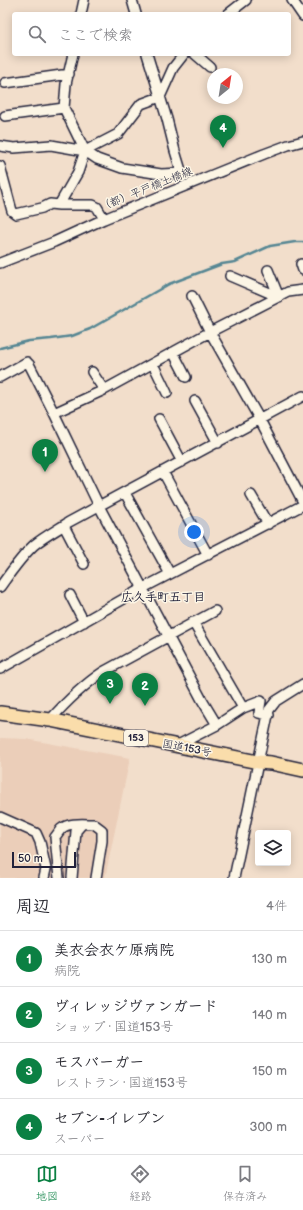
<!DOCTYPE html>
<html lang="ja">
<head>
<meta charset="utf-8">
<style>
  :root { --surface:#fff; --page:#f2f2f3; --text:#2b2b33; --muted:#7c7c81; --line:#e1e1e2; --accent:#0b8043 }
  body { margin:0; font-family:"Balsamiq Sans","Klee One",sans-serif; background:var(--page); color:var(--text) }
  .controls { position:absolute; right:12px; bottom:12px; display:grid; overflow:hidden; border-radius:4px; box-shadow:0 2px 10px #0003 }
  .controls button { width:36px; height:36px; display:grid; place-items:center; padding:0; border:0; border-bottom:1px solid var(--line); background:var(--surface); color:var(--text); font:20px sans-serif }
  .compass { position:absolute; left:207px; top:68px; width:36px; height:36px; border-radius:50%; background:var(--surface); box-shadow:0 2px 10px #0003; rotate:30deg }
  .scale { position:absolute; left:12px; bottom:10px; width:64px; box-sizing:border-box; padding-left:4px; border:2px solid #22223b; border-top:0; font-size:11px; line-height:14px; white-space:nowrap; color:#22223b; -webkit-text-stroke:3px #fcf5e5; paint-order:stroke }
  .you { position:absolute; left:194px; top:532px; width:14px; height:14px; margin:-10px; border:3px solid #fff; border-radius:50%; background:#1a73e8; box-shadow:0 0 0 6px #1a73e833 }
  .badge { display:grid; place-items:center; width:26px; height:26px; border-radius:50%; background:var(--accent); color:#fff; font-size:13px; font-weight:700 }
  .pin { position:absolute; translate:-50% -33px; filter:drop-shadow(0 1px 2px #0008) }
  .pin::after { content:''; position:absolute; top:21px; width:14px; height:12px; background:inherit; clip-path:polygon(0 0,100% 0,50% 100%) }
  .list { margin:0; padding:0; list-style:none }
  h2 { display:flex; justify-content:space-between; align-items:center; height:52px; margin:0; padding:0 16px; font-size:17px }
  h2 small { font-size:13px; font-weight:400; color:var(--muted) }
  .list li { display:grid; grid-template-columns:26px 1fr auto; gap:12px; align-items:center; box-sizing:border-box; height:56px; padding:0 16px; border-top:1px solid var(--line) }
  .list b { display:block; font-size:15px; white-space:nowrap }
  .list p { margin:0; font-size:13px; white-space:nowrap; color:var(--muted) }
  .list em { font-size:13px; font-style:normal; color:var(--muted) }
  .icon { flex:none; width:22px; height:22px; fill:none; stroke:currentColor; stroke-width:2; stroke-linecap:round; stroke-linejoin:round }
  .map { position:relative; flex:none; width:303px; height:878px; overflow:hidden }
  .search { position:absolute; background:var(--surface); box-shadow:0 2px 10px #0003; left:12px; right:12px; top:12px; height:44px; display:flex; align-items:center; gap:10px; box-sizing:border-box; padding:0 14px; border-radius:4px; color:var(--muted); font-size:15px }
  .sheet { height:276px; background:var(--surface) }
  nav { display:flex; justify-content:space-around; align-items:center; box-sizing:border-box; height:56px; border-top:1px solid var(--line); background:var(--surface); font-size:11px; color:var(--muted) }
  nav a { display:grid; justify-items:center; gap:2px }
  nav .on { color:var(--accent) }
  .map>svg:first-child { display:block }
  .built { fill:#ebceb9 }
  .lines { fill:none; stroke-linecap:round; stroke-linejoin:round }
  .stream { stroke:#558693; stroke-width:2.5 }
  .minor-casing { stroke:#22223b; stroke-width:12 }
  .highway-casing { stroke:#22223b; stroke-width:16 }
  .minor { stroke:#fcf5e5; stroke-width:9 }
  .highway { stroke:#faddab; stroke-width:13 }
  .labels { text-anchor:middle; dominant-baseline:central; stroke-width:3; stroke-linejoin:round; paint-order:stroke }
  .shield { fill:#fcf5e5; stroke:#63616e; stroke-width:1 }
  .shield-label { font-size:10px; font-weight:bold; fill:#22223b }
  .street-label { font-size:11px; fill:#22223b; stroke:#fcf5e5 }
  .neighbourhood-label { font-size:12px; font-weight:bold; fill:#22223b; stroke:#fcf5e5 }
</style>
</head>
<body>
<div class="map">
<svg width="303" height="878" viewBox="0 0 303 878">
  <rect width="100%" height="100%" fill="#f2decb"/>
  <filter id="ink" filterUnits="userSpaceOnUse"><feTurbulence type="fractalNoise" baseFrequency=".025" numOctaves="2"/><feDisplacementMap in="SourceGraphic" scale="8" xChannelSelector="R" yChannelSelector="G"/><feConvolveMatrix kernelMatrix="1 2 1 2 8 2 1 2 1" color-interpolation-filters="sRGB"/></filter>
  <g filter="url(#ink)">
    <path class="built" d="M0,738L26,739L130,758L105,878H0Z"/>
    <g class="lines">
      <path class="stream" d="M0,348L29,341L51,339L72,336L90,329L169,284L222,264L235,262L270,246L295,242H303"/>
      <defs>
        <path id="minor" d="M132,0L136,14
          M292,0L303,16
          M81,14L84,0
          M228,14L246,0
          M73,54L66,84L64,108L85,151
          M147,54L167,119L175,151L183,177
          M195,54L210,67
          M5,83L69,74
          M5,116L64,108
          M0,146L14,148L51,145L85,151L97,159L122,168L161,174L182,173
          M0,166L12,211L16,214L42,208L50,204L59,205
          M104,219L97,207L93,205H59L78,172L85,151L118,134L141,104L160,97L173,68L184,54
          M0,263L54,242L104,219L264,154L288,145L303,141
          M301,264L303,270
          M268,270L279,297
          M230,276L279,297
          M303,290L288,292L210,332L260,420L303,502
          M173,352L186,377
          M29,364L54,413L99,506L202,700L217,725L176,746
          M153,364L167,393
          M92,372L104,390
          M0,377L27,362
          M195,401L218,443
          M54,413L104,390L210,332L192,296
          M159,419L182,462
          M163,472L208,555
          M125,493L170,574
          M251,495L268,524
          M64,526L84,564
          M0,587C10,573 21,557 34,545C45,536 57,530 69,522L303,396
          M70,595L84,622
          M193,622L243,708
          M0,669L143,588L303,505
          M50,720C67,701 82,686 103,672L215,611
          M217,725L243,708L261,701L259,713L269,715
          M0,817L36,833L40,842L46,869L44,878
          M59,878L55,837C57,835 59,831 61,829C69,822 84,824 94,824L102,830V841L96,878
          M72,878L76,831L82,824
          M234,878L269,710L276,701L303,684"/>
        <path id="highway" d="M0,713L50,720L258,762L271,763L303,770"/>
      </defs>
      <use href="#minor" class="minor-casing"/>
      <use href="#highway" class="highway-casing"/>
      <use href="#minor" class="minor"/>
      <use href="#highway" class="highway"/>
    </g>
  </g>
  <g class="labels">
    <rect class="shield" x="124" y="730" width="24" height="16" rx="3"/>
    <g class="shield-label">
      <text x="136" y="738">153</text>
    </g>
    <g class="street-label">
      <text transform="translate(146 189) rotate(-22)">（都）平戸橋土橋線</text>
      <text transform="translate(187 748) rotate(11)">国道153号</text>
    </g>
    <g class="neighbourhood-label">
      <text x="163" y="597">広久手町五丁目</text>
    </g>
  </g>
</svg>
<div class="controls">
<button><svg class="icon" aria-label="layers" viewBox="0 0 24 24"><path d="M12 4l9 5-9 5-9-5zM3 14l9 5 9-5"/></svg></button>
</div>
<svg class="compass" viewBox="-18 -18 36 36"><path d="M0-13l5 13h-10z" fill="#e53935"/><path d="M0 13l5-13h-10z" fill="#7c7c81"/></svg>
<div class="scale">50 m</div>
<div class="you"></div>
<div class="pin badge" style="left:45px;top:472px">1</div>
<div class="pin badge" style="left:145px;top:706px">2</div>
<div class="pin badge" style="left:110px;top:704px">3</div>
<div class="pin badge" style="left:223px;top:148px">4</div>
<div class="search"><svg class="icon" aria-label="search" viewBox="0 0 24 24"><circle cx="10" cy="10" r="6"/><path d="M15 15l6 6"/></svg>ここで検索</div>
</div>
<section class="sheet">
<h2>周辺<small>4件</small></h2>
<ul class="list">
<li><span class="badge">1</span><div><b>美衣会衣ケ原病院</b><p>病院</p></div><em>130 m</em></li>
<li><span class="badge">2</span><div><b>ヴィレッジヴァンガード</b><p>ショップ · 国道153号</p></div><em>140 m</em></li>
<li><span class="badge">3</span><div><b>モスバーガー</b><p>レストラン · 国道153号</p></div><em>150 m</em></li>
<li><span class="badge">4</span><div><b>セブン-イレブン</b><p>スーパー</p></div><em>300 m</em></li>
</ul>
</section>
<nav>
<a class="on"><svg class="icon" aria-label="map" viewBox="0 0 24 24"><path d="M3 6l6-2 6 2 6-2v14l-6 2-6-2-6 2zM9 4v14M15 6v14"/></svg>地図</a>
<a><svg class="icon" aria-label="directions" viewBox="0 0 24 24"><path d="M12 3l9 9-9 9-9-9zM9 14v-3h6M13 9l2 2-2 2"/></svg>経路</a>
<a><svg class="icon" aria-label="saved" viewBox="0 0 24 24"><path d="M7 4h10v16l-5-4-5 4z"/></svg>保存済み</a>
</nav>
</body>
</html>
